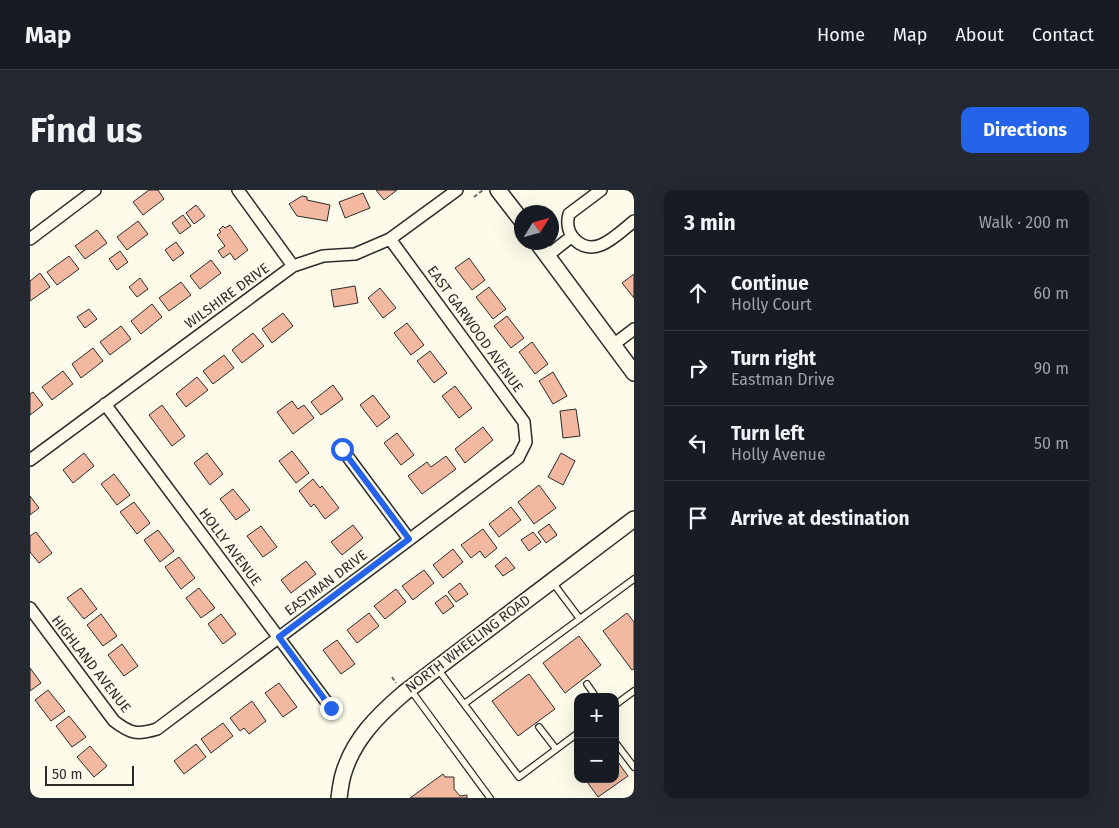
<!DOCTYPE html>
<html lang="en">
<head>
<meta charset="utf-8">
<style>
  :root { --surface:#171b24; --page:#242831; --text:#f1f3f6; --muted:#9ea1a6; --line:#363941; --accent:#2563eb }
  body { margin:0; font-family:"Fira Sans",sans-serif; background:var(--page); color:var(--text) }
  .controls { position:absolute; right:15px; bottom:15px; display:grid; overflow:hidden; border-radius:10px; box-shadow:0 5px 20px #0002 }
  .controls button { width:45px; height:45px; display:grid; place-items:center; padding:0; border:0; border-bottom:1px solid var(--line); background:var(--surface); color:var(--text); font:25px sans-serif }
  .compass { position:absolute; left:484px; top:15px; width:45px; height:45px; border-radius:50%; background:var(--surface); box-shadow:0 5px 20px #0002; rotate:53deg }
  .scale { position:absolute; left:15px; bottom:12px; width:89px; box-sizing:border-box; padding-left:5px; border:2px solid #2b2b2b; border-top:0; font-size:14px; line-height:18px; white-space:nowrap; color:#2b2b2b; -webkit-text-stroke:4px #fdfbea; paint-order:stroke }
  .stop { position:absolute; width:15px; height:15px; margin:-11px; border:4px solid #2563eb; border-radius:50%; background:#fff }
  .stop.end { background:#2563eb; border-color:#fff; box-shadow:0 1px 5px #0008 }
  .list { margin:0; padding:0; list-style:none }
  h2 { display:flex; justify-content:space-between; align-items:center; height:65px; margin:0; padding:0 20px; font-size:21px }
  h2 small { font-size:16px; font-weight:400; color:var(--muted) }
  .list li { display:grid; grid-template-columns:32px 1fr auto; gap:15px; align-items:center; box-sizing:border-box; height:75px; padding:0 20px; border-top:1px solid var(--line) }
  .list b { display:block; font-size:19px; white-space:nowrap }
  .list p { margin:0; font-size:16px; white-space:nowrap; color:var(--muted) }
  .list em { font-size:16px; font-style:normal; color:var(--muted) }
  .icon { flex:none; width:28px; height:28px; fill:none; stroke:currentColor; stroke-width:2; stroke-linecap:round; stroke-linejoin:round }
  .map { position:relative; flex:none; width:604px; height:608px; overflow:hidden; border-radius:10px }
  header { display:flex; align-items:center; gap:30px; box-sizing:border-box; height:70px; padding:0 25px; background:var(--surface); border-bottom:1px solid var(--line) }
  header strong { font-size:24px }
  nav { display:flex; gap:28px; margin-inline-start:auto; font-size:18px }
  .intro { display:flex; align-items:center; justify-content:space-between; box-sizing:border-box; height:120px; padding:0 30px }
  h1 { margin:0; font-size:35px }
  .button { padding:12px 22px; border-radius:10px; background:var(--accent); color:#fff; font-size:18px; font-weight:700 }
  main { display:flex; gap:30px; padding:0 30px }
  aside { flex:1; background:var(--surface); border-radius:10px; box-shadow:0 5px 20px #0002 }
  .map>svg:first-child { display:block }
  .building { fill:#f2b8a0; stroke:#2b2b2b }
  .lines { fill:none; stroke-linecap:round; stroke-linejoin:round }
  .lane-casing { stroke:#2b2b2b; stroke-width:8 }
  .street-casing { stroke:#2b2b2b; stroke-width:14 }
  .secondary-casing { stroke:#2b2b2b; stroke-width:18 }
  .path { stroke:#6a6964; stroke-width:2; stroke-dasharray:4 2.5; stroke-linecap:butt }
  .lane { stroke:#fdfbea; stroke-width:5.5 }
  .street { stroke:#fdfbea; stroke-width:11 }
  .secondary { stroke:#fdfbea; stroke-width:15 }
  .route { stroke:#2563eb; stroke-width:6 }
  .labels { text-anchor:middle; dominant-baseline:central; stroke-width:4; stroke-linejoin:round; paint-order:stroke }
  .street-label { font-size:14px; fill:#2b2b2b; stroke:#fdfbea }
</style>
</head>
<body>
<header>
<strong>Map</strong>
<nav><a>Home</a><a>Map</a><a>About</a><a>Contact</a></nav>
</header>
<div class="intro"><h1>Find us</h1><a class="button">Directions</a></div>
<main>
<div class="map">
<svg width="604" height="608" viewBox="0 0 604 608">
  <rect width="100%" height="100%" fill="#fdfbea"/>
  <path class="building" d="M119,0H128L134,9L113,25L103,12Z
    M346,0H367L354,10Z
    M333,3L340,18L315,28L309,12Z
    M272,6L277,7V10L300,15L297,31L267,26L259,14Z
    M166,15L175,26L164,34L156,23Z
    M153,25L161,36L150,44L142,33Z
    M108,31L118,44L97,60L87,47Z
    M200,35L218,60L205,70L200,63L193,68L188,61L195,56L187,45L191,42L189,40L193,36L195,38Z
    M67,40L77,53L55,69L45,56Z
    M146,52L154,63L143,71L135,60Z
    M90,61L98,72L87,80L79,69Z
    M39,66L49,79L27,95L17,82Z
    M439,68L455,90L442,100L425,78Z
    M181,70L191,83L170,99L160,86Z
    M10,83L20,97L0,111V91Z
    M604,84V108L592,93Z
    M110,88L118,99L107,107L99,97Z
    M151,92L161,105L139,121L129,108Z
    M325,96L328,113L304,117L301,100Z
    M459,97L476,119L463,129L446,107Z
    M350,98L366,118L353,128L338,108Z
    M122,114L132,127L111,144L101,131Z
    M59,119L67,129L55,138L47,127Z
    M253,123L263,136L242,153L232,139Z
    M477,126L494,148L481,158L464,136Z
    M377,133L394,155L381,165L364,143Z
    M91,136L101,149L80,165L70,152Z
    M223,143L234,156L212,173L202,160Z
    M502,152L518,174L505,184L489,162Z
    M63,158L73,171L51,188L42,174Z
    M400,161L417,183L404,193L387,171Z
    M194,165L204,178L183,194L173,181Z
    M33,181L43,194L22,210L12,197Z
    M523,182L537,206L523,214L509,191Z
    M167,187L178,200L156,217L146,204Z
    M303,195L313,209L291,225L281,212Z
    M425,196L442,218L429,228L412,206Z
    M3,202L13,215L0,225V204Z
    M343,205L360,227L347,237L330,215Z
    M262,211L268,219L274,215L284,228L263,244L247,222Z
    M132,215L155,246L142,256L119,225Z
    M546,219L550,246L533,248L530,221Z
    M453,237L463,250L435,273L425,259Z
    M367,243L384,265L371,275L354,253Z
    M262,261L279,283L266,293L249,271Z
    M54,263L64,276L43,293L33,280Z
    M177,263L193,284L180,295L164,273Z
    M531,263L545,271L533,295L518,287Z
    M416,266L426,279L392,304L378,286L397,272L401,277Z
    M84,284L100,305L87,315L71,294Z
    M283,289L290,298L292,296L309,318L295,329L284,314L281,317L269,301Z
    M509,295L526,318L504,334L488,312Z
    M203,299L220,320L206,330L190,309Z
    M0,306L9,318L0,325Z
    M104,312L120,333L107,344L90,322Z
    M481,317L491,330L469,347L459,334Z
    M519,334L527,345L516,353L508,342Z
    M323,335L333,348L312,365L301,352Z
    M231,336L247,357L233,367L217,346Z
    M453,339L467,358L455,368L450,361L441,368L431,355Z
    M128,340L144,361L130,372L114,350Z
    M6,342L22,363L9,373L0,362V346Z
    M503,342L511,352L499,361L491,350Z
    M423,359L433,372L413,388L403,375Z
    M149,367L165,388L151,399L135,377Z
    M476,367L485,378L473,386L465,376Z
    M276,371L286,384L261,403L251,390Z
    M394,380L404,393L383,410L372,396Z
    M430,393L438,404L426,412L418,402Z
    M51,398L67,419L54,429L37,408Z
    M169,398L185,418L171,428L156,408Z
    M366,399L376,412L355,429L344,416Z
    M416,405L424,416L413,424L405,413Z
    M339,423L349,436L327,453L317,440Z
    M597,423L604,432V479L602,480L573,441Z
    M71,424L87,446L73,456L57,435Z
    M191,424L206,444L193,454L178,434Z
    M549,446L571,475L535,503L513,473Z
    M307,450L325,474L311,484L293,460Z
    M92,454L108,476L94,486L78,465Z
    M0,478L11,493L0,501Z
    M499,484L525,519L488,546L462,511Z
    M249,493L267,517L253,527L235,503Z
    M18,500L35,521L21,531L5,510Z
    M222,511L236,531L219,544L214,538L210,541L200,528Z
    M39,526L56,547L42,557L26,536Z
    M193,533L203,546L181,563L171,549Z
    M166,554L176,567L154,584L144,571Z
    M60,556L77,576L64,587L47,567Z
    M585,568L598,586L568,607L555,589H585Z
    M413,584L415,587H424V599L430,606L437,605V608H380Z"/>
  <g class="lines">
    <defs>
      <path id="lane" d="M523,393L550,429
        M407,478L489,587L548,543
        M557,494L566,507
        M380,499L460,608
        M434,514L604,389
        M585,515L604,501
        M509,537L526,559
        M585,552L604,577"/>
      <path id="street" d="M208,0L263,76
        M571,0L539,24C533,44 551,63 571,55C583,50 594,39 604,31
        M0,49L65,0
        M517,66L541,47
        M583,155L604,139
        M75,214L301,518
        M312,259L379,349
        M0,270L263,76L293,66L325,64L360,49L427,0
        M0,418L84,531C101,544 107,545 127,539L488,268L496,252L494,232L360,49"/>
      <path id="secondary" d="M468,0L492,31
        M507,52L604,183
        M309,608C310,600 311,592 313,585C323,550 347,526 374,503L604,329"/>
    </defs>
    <use href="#lane" class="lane-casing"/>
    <use href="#street" class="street-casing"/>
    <use href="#secondary" class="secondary-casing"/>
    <path class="path" d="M444,7L453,0
      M362,487L366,493"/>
    <use href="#lane" class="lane"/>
    <use href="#street" class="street"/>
    <use href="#secondary" class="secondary"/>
  </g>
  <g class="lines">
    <path class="route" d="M301,518L249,447L379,349L312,259"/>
  </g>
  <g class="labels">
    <g class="street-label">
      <text transform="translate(197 106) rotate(-36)">WILSHIRE DRIVE</text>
      <text transform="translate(445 139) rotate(54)">EAST GARWOOD AVENUE</text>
      <text transform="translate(200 357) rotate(53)">HOLLY AVENUE</text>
      <text transform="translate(296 393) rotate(-37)">EASTMAN DRIVE</text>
      <text transform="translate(438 454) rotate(-37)">NORTH WHEELING ROAD</text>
      <text transform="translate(61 474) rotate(52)">HIGHLAND AVENUE</text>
    </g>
  </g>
</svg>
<div class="controls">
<button>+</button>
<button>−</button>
</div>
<svg class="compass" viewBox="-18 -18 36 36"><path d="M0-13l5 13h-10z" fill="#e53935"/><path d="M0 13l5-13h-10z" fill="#9ea1a6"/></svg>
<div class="scale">50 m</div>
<div class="stop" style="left:312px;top:259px"></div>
<div class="stop end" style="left:301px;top:518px"></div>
</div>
<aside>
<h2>3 min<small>Walk · 200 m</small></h2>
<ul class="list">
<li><svg class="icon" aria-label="ahead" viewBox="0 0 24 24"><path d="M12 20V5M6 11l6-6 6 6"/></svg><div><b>Continue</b><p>Holly Court</p></div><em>60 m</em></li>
<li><svg class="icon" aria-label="right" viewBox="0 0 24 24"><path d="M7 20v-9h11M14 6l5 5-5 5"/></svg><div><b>Turn right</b><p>Eastman Drive</p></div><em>90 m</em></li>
<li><svg class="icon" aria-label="left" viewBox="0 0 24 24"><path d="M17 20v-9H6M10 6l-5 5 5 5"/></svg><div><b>Turn left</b><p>Holly Avenue</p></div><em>50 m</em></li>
<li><svg class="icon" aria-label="arrive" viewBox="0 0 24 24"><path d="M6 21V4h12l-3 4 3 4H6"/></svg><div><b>Arrive at destination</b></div></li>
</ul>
</aside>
</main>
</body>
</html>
